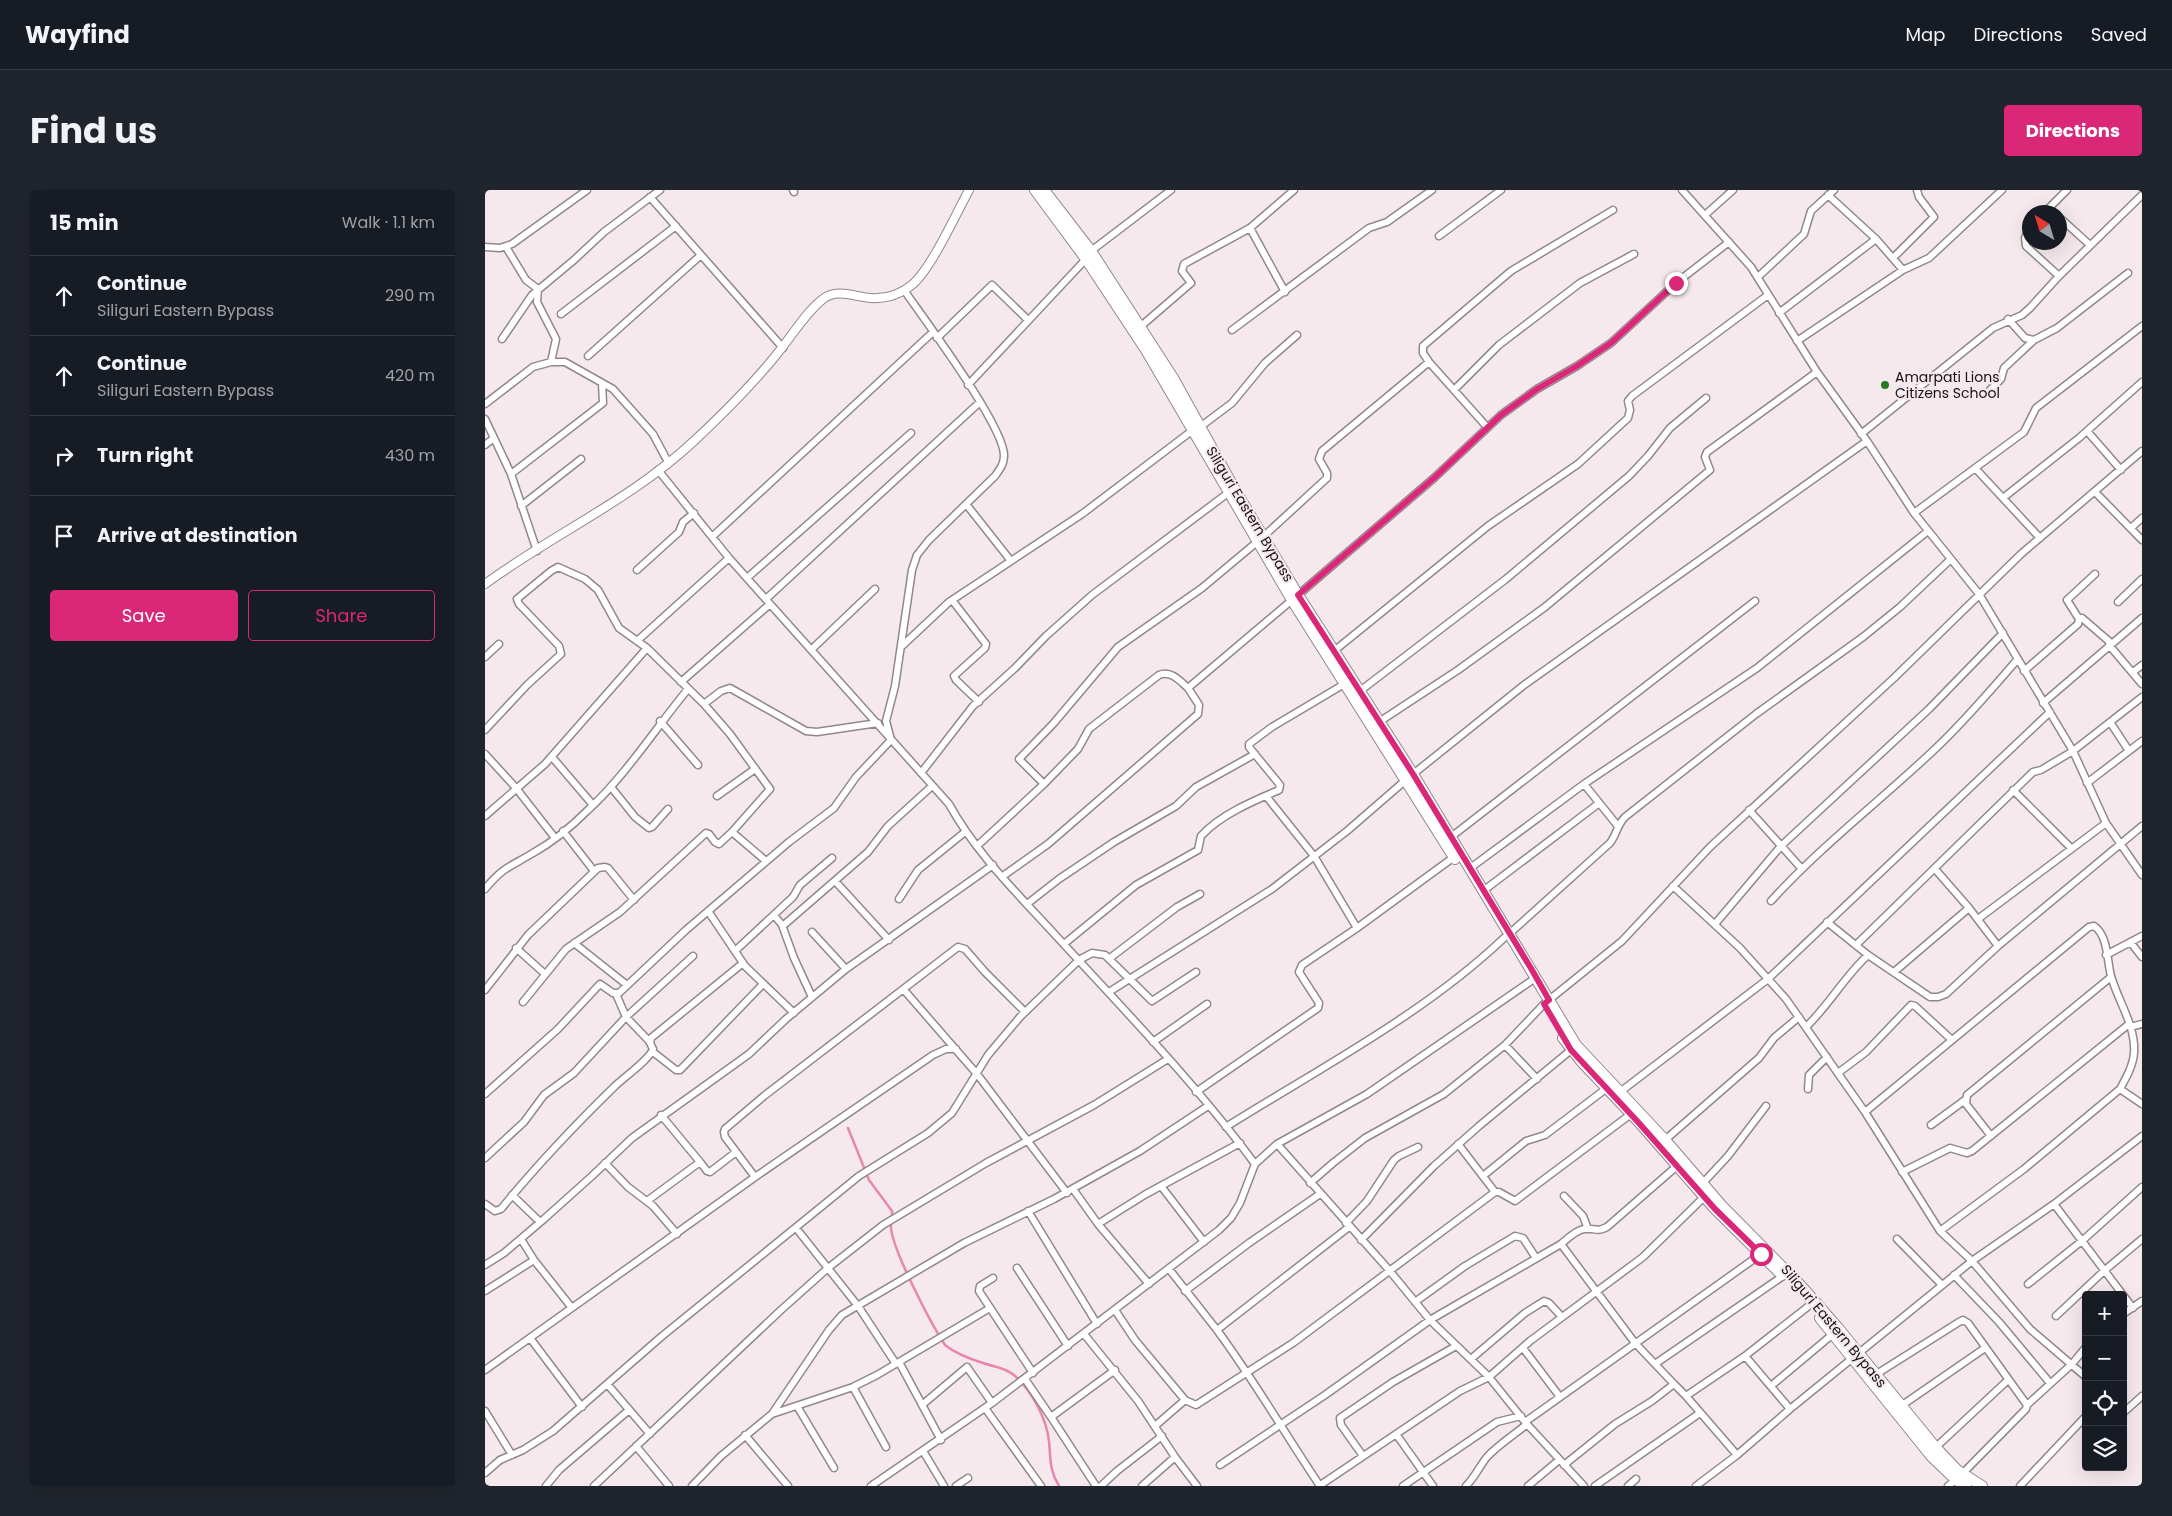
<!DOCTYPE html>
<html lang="en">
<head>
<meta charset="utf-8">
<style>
  :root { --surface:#171b24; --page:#20242c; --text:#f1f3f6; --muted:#9ea1a6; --line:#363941; --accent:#db2777 }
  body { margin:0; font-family:Poppins,sans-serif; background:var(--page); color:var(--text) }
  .controls { position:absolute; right:15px; bottom:15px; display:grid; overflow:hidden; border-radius:5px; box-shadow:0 5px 20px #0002 }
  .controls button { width:45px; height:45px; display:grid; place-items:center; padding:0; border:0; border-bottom:1px solid var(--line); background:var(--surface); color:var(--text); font:25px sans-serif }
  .compass { position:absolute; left:1537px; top:15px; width:45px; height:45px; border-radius:50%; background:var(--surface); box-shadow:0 5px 20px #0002; rotate:322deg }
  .stop { position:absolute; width:15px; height:15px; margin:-11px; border:4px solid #db2777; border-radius:50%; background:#fff }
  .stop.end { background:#db2777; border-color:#fff; box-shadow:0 1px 5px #0008 }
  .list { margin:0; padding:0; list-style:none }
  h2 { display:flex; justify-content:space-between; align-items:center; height:65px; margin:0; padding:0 20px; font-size:21px }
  h2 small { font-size:16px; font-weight:400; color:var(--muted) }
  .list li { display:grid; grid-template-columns:32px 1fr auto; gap:15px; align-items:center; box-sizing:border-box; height:80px; padding:0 20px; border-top:1px solid var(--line) }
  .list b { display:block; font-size:19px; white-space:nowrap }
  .list p { margin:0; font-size:16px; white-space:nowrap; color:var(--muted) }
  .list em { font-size:16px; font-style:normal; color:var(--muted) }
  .actions { display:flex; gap:10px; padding:15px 20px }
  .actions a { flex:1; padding:11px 0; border:1px solid var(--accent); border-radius:5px; text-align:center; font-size:18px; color:var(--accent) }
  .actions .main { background:var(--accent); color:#fff }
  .icon { flex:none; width:28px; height:28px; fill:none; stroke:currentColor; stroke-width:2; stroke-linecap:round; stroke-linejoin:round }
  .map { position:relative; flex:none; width:1657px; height:1296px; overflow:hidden; border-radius:5px }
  header { display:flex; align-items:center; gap:30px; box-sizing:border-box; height:70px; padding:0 25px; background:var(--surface); border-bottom:1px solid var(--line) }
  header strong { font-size:24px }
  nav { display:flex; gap:28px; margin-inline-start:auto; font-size:18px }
  .intro { display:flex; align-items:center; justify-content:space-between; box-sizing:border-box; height:120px; padding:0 30px }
  h1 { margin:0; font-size:35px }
  .button { padding:12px 22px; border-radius:5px; background:var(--accent); color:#fff; font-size:18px; font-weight:700 }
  main { display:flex; gap:30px; padding:0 30px }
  aside { flex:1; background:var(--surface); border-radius:5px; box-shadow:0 5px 20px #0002 }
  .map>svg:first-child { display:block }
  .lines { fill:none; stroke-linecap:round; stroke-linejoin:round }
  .stream { stroke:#e886b1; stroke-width:2.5 }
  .minor-casing { stroke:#92878b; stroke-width:9 }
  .tertiary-casing { stroke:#92878b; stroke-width:10 }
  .primary-casing { stroke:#92878b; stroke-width:12 }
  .minor { stroke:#fff; stroke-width:6 }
  .tertiary { stroke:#fff; stroke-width:8 }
  .primary { stroke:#fff; stroke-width:10 }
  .route { stroke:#db2777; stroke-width:6 }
  .poi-dot { fill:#277924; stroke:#f5e9ed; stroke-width:2 }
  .labels { text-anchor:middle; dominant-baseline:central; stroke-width:4.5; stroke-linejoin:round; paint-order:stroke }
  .poi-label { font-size:14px; fill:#171315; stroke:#f5e9ed; text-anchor:start }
  .street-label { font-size:14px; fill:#171315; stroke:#f5e9ed }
</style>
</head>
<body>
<header>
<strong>Wayfind</strong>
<nav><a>Map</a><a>Directions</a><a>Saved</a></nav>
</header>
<div class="intro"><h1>Find us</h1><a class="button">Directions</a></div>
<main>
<aside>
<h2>15 min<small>Walk · 1.1 km</small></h2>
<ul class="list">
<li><svg class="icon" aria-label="ahead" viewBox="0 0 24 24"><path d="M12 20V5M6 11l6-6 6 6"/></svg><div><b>Continue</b><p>Siliguri Eastern Bypass</p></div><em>290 m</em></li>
<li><svg class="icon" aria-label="ahead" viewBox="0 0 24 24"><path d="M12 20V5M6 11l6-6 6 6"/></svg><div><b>Continue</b><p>Siliguri Eastern Bypass</p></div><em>420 m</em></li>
<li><svg class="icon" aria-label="right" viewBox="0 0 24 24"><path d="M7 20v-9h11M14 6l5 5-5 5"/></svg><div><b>Turn right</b></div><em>430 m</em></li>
<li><svg class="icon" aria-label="arrive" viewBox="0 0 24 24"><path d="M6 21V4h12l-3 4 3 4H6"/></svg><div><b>Arrive at destination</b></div></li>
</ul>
<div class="actions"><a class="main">Save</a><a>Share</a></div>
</aside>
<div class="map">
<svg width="1657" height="1296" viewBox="0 0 1657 1296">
  <rect width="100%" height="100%" fill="#f5e9ed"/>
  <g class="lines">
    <path class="stream" d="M363,938L384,990L407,1021V1027
      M406,1033C403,1053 447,1135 460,1155C470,1163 485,1169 498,1173C509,1177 519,1177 529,1185C547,1201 562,1229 564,1252C566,1270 564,1279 574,1296"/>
    <defs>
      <path id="minor" d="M308,0L309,2
        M1197,0L1266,77L1332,182L1382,251L1429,323L1494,404L1588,561L1621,633L1657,685
        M1343,5L1391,49L1418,80
        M165,7L298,158
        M1560,22L1582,0
        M1220,25L1248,0
        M1574,27L1605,55
        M765,38L800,102
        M1544,39L1540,48L1541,56L1574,86
        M954,46L1016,0
        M0,57L15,58L27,54L102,0
        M21,57L41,90L53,99L52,112L71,149L66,172
        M606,61L686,0
        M1408,68L1449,27L1434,7L1432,0
        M1273,87L1319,44L1326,21L1349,0
        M1294,123L1391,49
        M76,124L191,36
        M1523,129L1540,148L1549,150L1572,138L1643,83
        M655,137L706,93L697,81L699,74L765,38L809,0
        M747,140L884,38L902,32L947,0
        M452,148L507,95L543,130
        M17,149L47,105L89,70L119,42L175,0
        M1312,151L1418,80L1444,68L1517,0
        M103,166L216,65
        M483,195L601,69
        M969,200L1014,155L1095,93L1149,64
        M1505,200L1516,189L1519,178L1549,150
        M0,214L48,177L66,172H80L128,199L168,244L183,272
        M0,229L26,284L52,361
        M715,237L747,213L780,173L812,145
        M1002,237L944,172L938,163V156L1026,81L1128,20
        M1602,241L1636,280
        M1376,244L1508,138L1537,125L1545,118L1574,86L1657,5
        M0,255L9,248
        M1490,278L1555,348
        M173,280L244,368L464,614C492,665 535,706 574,749C640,821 712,895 770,974
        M26,284L118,213L117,193
        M1610,302L1657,350
        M1518,308L1594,248L1657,192
        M481,314L526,371
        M36,316L96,269
        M1429,323L1539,242L1551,218L1657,136
        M1646,338L1657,328
        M228,346L448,142
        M779,346L842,288V283L834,269L837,261L944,172
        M152,380L194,342L198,332L209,323
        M262,388L426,243
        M813,405L949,288L1016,225L1052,199L1092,176L1126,153L1191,93L1244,52
        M281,409L495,212
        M467,410L501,454L500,458L469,486L471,490L494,512
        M1633,412L1657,389
        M1597,428L1626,453L1624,455L1657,494
        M152,451L244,368
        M417,456L464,412L597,324L708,240
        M326,460L390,399
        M849,461L1003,336L1093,274L1143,228L1145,220L1143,211L1147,206L1283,105
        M0,467L14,454
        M1539,481L1593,434L1594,429L1582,410L1610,384
        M1648,482L1657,475
        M196,492L285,414
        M875,501L1021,389L1144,286L1163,266L1185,238L1221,208
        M1558,513L1657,428
        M219,514L245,544L285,599L247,642
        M175,531L213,575
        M894,532L973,480L1060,417L1225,280L1220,267L1222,262L1332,182
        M1625,532L1644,561
        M0,540L42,495L76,464L74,456L34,414L32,409L66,381L73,377L100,389L113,400L134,438L162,458L219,514L236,501L245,498L321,541L332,542L393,533
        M0,564L31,598L70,648
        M67,567L108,615
        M436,583L488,516L530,478L561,446L607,405L743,303
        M1602,593L1657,551
        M559,594L593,559L604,539L674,485C686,480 695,491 703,498
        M1099,594L1132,635
        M126,597L150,627L164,638L167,637L183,619
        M1528,600L1586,658
        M232,606L270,579
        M781,606L829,666L872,738
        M1264,620L1316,678
        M0,626L60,574L162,458
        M78,641L109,681
        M966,647L1270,411
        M492,656L559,594L534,569L568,534L633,457L717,398L772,352
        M984,679L1099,594L1272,478L1443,341
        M1450,679L1484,718L1513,756
        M518,686L563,654L713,524L714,515L703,498L807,410
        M350,691L404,750
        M1188,696L1255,758L1301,809L1380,922L1455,1041L1487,1071L1545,1139L1601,1187
        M0,699C18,677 25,677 48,663C68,652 87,636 103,620C141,585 170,539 203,499
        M998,701L1113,614
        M414,709L433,680L480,642
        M1286,711C1336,656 1395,611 1449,560C1479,532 1505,501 1532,470
        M542,714L574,689L629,652L691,616L711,597L770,564
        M223,721L260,776L309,823
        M289,725L297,735L300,734L383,662L403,636L447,596
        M1493,729L1621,633
        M1342,732L1383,765L1445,807H1453L1461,804L1513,756L1657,636
        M1230,734L1296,656L1444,519L1518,443
        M297,735L309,768L327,807
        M327,742L361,779
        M1024,744L1125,653C1132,644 1132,635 1140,627L1271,524L1378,447L1415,417L1466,369
        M89,753L142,795
        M1646,753L1657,767
        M579,754L651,695L713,660L716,646C735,625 768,611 794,600L795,595L764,557V554L787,537L861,493
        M1371,755L1548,582L1556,580L1588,561L1657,507
        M31,758L60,784
        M250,761L308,707L315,695L347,668
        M1621,765L1657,746
        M625,768L692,717L715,704
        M1409,782L1484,718
        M0,800L43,745L113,678L120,677L123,678L149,710
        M419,800L492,884L582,1003
        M624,802L787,699L862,641L922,589L1039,495L1382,251
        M131,804L141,827L164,851
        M38,812L81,759L135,722L221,643L224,644L230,652L234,654L247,642L281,671
        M1321,837C1345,814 1359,787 1383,765
        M1645,837L1657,834
        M668,852L722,814
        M1020,855L1052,889
        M168,862L191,880H195L278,794
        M1353,883L1381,862L1426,815L1430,816L1467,850
        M1323,899L1324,885L1342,867
        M711,902L833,818L834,813L814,782L817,775L872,738L969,667
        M1135,902L1283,789L1565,522
        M0,904L73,839L115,794L128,803H134L201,740L304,652L349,618L371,587L406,550L401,531L410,496L427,380L432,365L444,350L510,286C515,279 519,274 519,266C520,237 439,129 419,100
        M1380,922L1604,737L1609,736C1623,745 1622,771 1626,786C1633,811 1651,836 1649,863C1648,876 1641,888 1635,899L1657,914
        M1446,935L1480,910
        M741,937C835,878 939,824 1019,748
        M1506,946L1481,914L1482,905L1626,787
        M1180,950L1274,868L1289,848L1314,827
        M792,954L904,1080L945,1130L1004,1187L1040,1232L1099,1296
        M973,954L1010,1002H1014L1030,1011L1146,924
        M0,968L39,932L59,905L89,883L141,827L208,766
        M215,972L222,981L225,982L251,962
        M120,973L143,997L168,1016L192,1044
        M1417,982L1465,958L1482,963L1487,961L1644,834
        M998,986L1041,951L1060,945L1122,898
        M270,987L240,947L239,942L240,939L279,906L473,757L480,759L500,782L540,822
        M825,993L848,973L880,948L959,904L1020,855L1059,814L1137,751L1225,657L1409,488L1536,364L1657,261
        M1217,994L1243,966L1281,916
        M676,996L719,1052
        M588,999L613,1034L664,1094
        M27,1005L55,1032
        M1079,1006L1098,1026L1103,1039
        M162,1011L215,972L176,925
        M0,1014L10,1021L16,1019C52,975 89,936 129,897C138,888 165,869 168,859L165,853L166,848L258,773
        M1569,1014L1638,1105
        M543,1021L612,1134
        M861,1033L882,1011L909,970L914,966L933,957
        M613,1034L661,1004L755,953
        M311,1038L373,1116L411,1174
        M1455,1041L1539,979L1635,899
        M36,1049L49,1070L87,1118
        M1412,1049L1457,1095
        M876,1050L949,976L994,936L1086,860
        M1076,1054L1150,1153L1189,1194L1167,1211L1130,1234L1079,1275
        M0,1075L19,1063L59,1029L107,986L147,948L264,864L301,829L361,779L508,675
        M532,1078L583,1156
        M684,1079L732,1140L864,1037
        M1469,1085L1514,1132L1565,1193
        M508,1088L495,1096L494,1101L548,1183
        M1543,1094L1598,1050L1657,997
        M0,1101L49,1070
        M700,1101L764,1053L835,1004
        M1638,1105L1648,1118
        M930,1112L980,1076L1030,1046L1038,1048L1051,1068
        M630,1120L650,1150L700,1210
        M1638,1124L1657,1111
        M1571,1126L1620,1080L1657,1049
        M732,1140C769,1190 800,1244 835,1296
        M599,1144L653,1211L690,1267L712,1296
        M45,1148L97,1217
        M1038,1158L1075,1207
        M1260,1166L1305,1219
        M986,1169L1040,1123L1059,1111L1064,1113L1077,1127
        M414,1172L456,1250
        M1170,1174L1298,1086
        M0,1180L270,987L448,865L461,859H471
        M1390,1185L1474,1132L1478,1130L1483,1133L1542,1215L1541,1219L1477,1284
        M540,1189L566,1227L630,1180
        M1189,1194L1201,1206L1260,1166L1325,1115
        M123,1195L165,1244
        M1286,1196L1348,1144
        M368,1197L401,1257
        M1201,1206L1252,1265
        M437,1215L482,1177L507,1213
        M1542,1215L1587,1174L1601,1157
        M312,1216L349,1278
        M1416,1216L1500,1158
        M500,1218L556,1296
        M0,1221L27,1265
        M1638,1223L1657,1206
        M287,1224L368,1197L392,1185L505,1118
        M566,1227L611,1296
        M1040,1232L1276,1064
        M670,1236L700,1210L711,1215L808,1153L1010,1002
        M911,1244L948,1296
        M260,1245L303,1296
        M151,1256L184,1296
        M1450,1258L1523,1190
        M438,1261L459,1296
        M878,1266L856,1235L855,1228L908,1192L971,1156
        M735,1275L840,1205L945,1130L1076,1054C1082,1049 1091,1040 1099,1039C1109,1037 1111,1043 1122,1037L1192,976
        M0,1283L15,1270L38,1260L68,1241L176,1147L374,986L443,943L467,923L503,865L535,827L594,770L607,763L620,765L667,811L711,782
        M61,1296L74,1280L144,1220
        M109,1296L296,1120L343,1078L398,1035L501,973L609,915L683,869
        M207,1296L236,1266L287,1224L344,1140L357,1125L479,1053L569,1009L655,961L723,916
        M386,1296L507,1213L734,1040L746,1028L755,1013L770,974L792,954L882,904L1046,791
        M471,1296L483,1288
        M616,1296L632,1281L677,1246
        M657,1296L690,1267
        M834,1296L975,1201L1004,1187L1045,1151L1158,1067L1219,1007
        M918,1296L1012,1232L1036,1226
        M981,1296C990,1287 994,1277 1002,1267C1013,1255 1029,1245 1042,1234
        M1043,1296L1074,1270
        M1110,1296L1215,1223
        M1143,1296L1151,1289
        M1211,1296L1252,1265L1305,1219L1487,1071L1569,1014L1657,946
        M1463,1296L1471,1290
        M1535,1296L1601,1226"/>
      <path id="tertiary" d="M0,394C68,344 146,310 209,251C238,224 267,195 292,164C307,146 320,123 338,109C352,98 370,107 386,108C401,109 416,104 428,94C447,77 471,24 484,0"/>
      <path id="primary" d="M550,0L601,69L661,160L807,410L970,669
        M559,0L606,61L688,188L750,300L813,405L928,584L1091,855L1180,950L1237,1016L1317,1097L1353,1138L1451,1258L1472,1280L1497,1296
        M1078,848L1096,871L1153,931L1230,1019L1297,1085
        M1335,1128L1447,1267L1471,1290L1481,1296"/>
    </defs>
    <use href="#minor" class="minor-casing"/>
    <use href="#tertiary" class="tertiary-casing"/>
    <use href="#primary" class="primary-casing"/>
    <use href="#minor" class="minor"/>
    <use href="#tertiary" class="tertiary"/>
    <use href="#primary" class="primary"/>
  </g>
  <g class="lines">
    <path class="route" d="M1191,93L1126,153L1092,176L1052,199L1016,225L949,288L813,405L928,584L1047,780L1064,810L1059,814L1086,860L1153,932L1230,1019L1276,1064"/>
  </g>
  <circle class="poi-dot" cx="1400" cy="195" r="5"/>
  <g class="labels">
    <g class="poi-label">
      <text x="1410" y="187">Amarpati Lions<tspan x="1410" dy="16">Citizens School</tspan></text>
    </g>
    <g class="street-label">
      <text transform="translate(765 324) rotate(59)">Siliguri Eastern Bypass</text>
      <text transform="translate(1349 1136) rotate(50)">Siliguri Eastern Bypass</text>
    </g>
  </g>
</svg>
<div class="controls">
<button>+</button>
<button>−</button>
<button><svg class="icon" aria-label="locate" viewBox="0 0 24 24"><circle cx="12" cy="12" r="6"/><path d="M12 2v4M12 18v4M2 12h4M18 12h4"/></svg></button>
<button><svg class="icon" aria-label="layers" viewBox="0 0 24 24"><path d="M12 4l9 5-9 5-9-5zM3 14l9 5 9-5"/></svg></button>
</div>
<svg class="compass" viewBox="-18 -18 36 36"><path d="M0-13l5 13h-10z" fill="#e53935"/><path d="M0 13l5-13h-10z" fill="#9ea1a6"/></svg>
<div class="stop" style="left:1276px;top:1064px"></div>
<div class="stop end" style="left:1191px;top:93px"></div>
</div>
</main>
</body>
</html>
